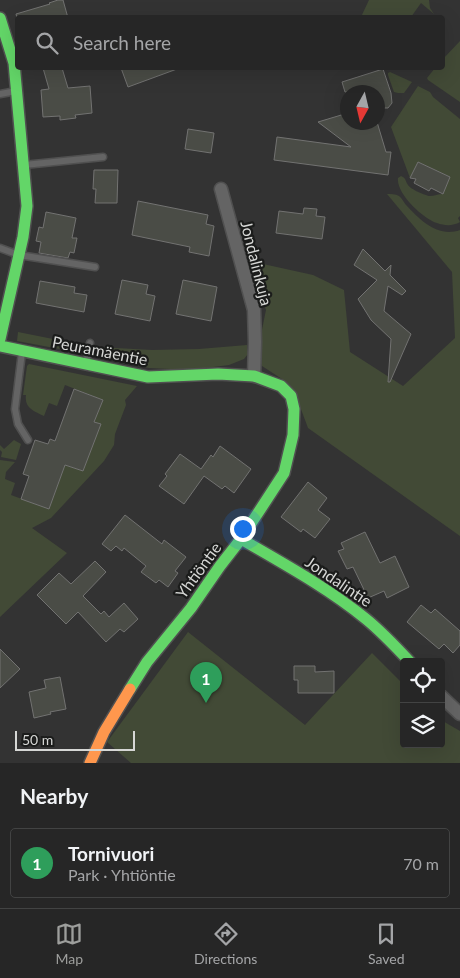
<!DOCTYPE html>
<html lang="en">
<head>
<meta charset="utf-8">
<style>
  :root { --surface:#262626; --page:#2e2e2e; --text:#f1f3f6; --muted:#a4a5a7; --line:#424343; --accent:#9d9e9c }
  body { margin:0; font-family:Lato,sans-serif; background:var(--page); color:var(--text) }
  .controls { position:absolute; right:15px; bottom:15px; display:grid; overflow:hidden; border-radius:5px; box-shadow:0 5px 20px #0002 }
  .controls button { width:45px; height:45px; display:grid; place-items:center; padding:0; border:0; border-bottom:1px solid var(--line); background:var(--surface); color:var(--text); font:25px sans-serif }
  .compass { position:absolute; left:340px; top:85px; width:45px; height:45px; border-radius:50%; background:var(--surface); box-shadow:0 5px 20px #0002; rotate:188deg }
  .scale { position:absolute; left:15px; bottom:12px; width:120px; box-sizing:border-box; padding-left:5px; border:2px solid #d6d7d5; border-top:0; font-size:14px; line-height:18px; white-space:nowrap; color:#d6d7d5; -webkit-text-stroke:4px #1b1c1b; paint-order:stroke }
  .you { position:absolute; left:242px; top:528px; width:18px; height:18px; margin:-12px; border:4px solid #fff; border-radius:50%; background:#1a73e8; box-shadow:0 0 0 8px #1a73e833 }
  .badge { display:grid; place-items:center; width:32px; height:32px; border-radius:50%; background:var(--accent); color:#fff; font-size:16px; font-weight:700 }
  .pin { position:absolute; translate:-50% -41px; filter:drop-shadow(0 1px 2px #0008) }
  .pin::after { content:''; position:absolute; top:26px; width:18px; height:15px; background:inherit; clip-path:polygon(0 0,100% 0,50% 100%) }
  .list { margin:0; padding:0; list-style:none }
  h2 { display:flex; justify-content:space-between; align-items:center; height:65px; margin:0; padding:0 20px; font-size:21px }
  h2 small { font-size:16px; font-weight:400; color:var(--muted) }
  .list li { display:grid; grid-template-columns:32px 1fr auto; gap:15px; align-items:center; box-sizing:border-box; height:70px; margin:0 10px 10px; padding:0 10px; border:1px solid var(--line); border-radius:5px }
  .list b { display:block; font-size:19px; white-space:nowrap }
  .list p { margin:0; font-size:16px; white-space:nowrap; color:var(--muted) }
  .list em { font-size:16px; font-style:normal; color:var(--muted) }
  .icon { flex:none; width:28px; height:28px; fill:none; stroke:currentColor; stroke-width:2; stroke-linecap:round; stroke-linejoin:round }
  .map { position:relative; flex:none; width:460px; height:763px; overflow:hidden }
  .search { position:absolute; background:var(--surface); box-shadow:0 5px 20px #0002; left:15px; right:15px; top:15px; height:55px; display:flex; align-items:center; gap:12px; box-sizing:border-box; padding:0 18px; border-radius:5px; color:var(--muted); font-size:19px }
  .sheet { height:145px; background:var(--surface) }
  nav { display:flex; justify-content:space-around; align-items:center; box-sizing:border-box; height:70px; border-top:1px solid var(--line); background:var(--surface); font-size:14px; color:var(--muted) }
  nav a { display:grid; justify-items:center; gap:2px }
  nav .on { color:var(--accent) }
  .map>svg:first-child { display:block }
  .green { fill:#424a36 }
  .building { fill:#4a4c46; stroke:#727271 }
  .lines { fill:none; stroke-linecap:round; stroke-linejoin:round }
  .lane-casing { stroke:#505050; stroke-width:9 }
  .street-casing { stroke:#505050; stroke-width:15 }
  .fast-casing { stroke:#505050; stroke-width:14 }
  .slow-casing { stroke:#505050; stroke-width:14 }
  .lane { stroke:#646464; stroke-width:6 }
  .street { stroke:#646464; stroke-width:12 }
  .fast { stroke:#63d668; stroke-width:11 }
  .slow { stroke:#ff974d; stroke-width:11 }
  .labels { text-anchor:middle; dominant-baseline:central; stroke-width:4.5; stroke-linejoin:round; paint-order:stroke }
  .street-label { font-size:16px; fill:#d6d7d5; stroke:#1b1c1b }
</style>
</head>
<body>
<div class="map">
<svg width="460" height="763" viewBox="0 0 460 763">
  <rect width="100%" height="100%" fill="#333"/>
  <path class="green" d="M369,0H429L430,8L434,14L421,3L411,17H361Z
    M460,41V102L428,80L427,78L435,68H442L443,59Z
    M390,72L412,82L404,93H398L394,92L388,75V73Z
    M418,86L430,92L433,97L460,119V216L458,218L460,222C453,226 445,226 437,223C424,219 396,194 398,178L401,176C407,179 405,181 408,185C410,189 426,196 430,196C434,196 439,194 442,194L450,177L418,162L410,178L391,127Z
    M387,194C391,194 395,194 399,196C402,198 404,203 406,205C420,220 438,238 460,230V536L308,428L295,393L282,379L262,366L258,358V349L266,310L250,261L313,275L344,290L350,352L403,386L455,338L452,272Z
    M18,332L83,345L81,353L17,341Z
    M247,345L248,354L244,359L229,365L190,370L149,368L95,356L97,347L152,350L199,349Z
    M29,364L137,386L125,400L126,405L115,434L114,445L104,461L51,518L32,528L67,553L0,617V460L15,462L6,472L5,479L15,483L11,495L49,509L65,465L83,471L100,424L94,422L103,400L65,385L57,406L49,403L44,416C34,411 24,408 26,395H23L27,366Z
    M14,440L21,444L16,460L1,457L2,452L0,450V445L4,449Z
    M188,632L305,725L372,653L404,685V744H441V720L460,731V763H131L107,742Z"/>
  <path class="building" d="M58,0H63L68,18H17L16,14L50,4L49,3Z
    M43,68H62L68,88L90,86L92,113L75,115L76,118L60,120V116L43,117L41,90L49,89Z
    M121,68H177V69L128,87Z
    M383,69L391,93L392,103L388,108H381L378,99V92H345L342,82Z
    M348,113V122H377L386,152H391L388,175L274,160L277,137L351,147L318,122Z
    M188,129L214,133L211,153L185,149Z
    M418,162L450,177L443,194L431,188L429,191L414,183L416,179L410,178Z
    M94,170H118L117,203H95L96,189H93Z
    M138,201L208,215L206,224L214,226L209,256L189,252L190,247L132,235Z
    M304,208L317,209L316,216L325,217L322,239L276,233L279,211L303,214Z
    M46,212L76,218L72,238H77L74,253L70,252L68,258L39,253L41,242L36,241L39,227L43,228Z
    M363,249L385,271L391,265L390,275L406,291L402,295L388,286L384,311L411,334L390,382H388L391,339L371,320L358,299L377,280L354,265Z
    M122,280L148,285L146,294L155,296L150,321L115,314Z
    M183,280L217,287L211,321L176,314Z
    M40,281L75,287L74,293L87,295L84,312L36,303Z
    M74,389L103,400L94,422L101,424L83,471L65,465L49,509L21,499L29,476L23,474L35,440L48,444L50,439L55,441Z
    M220,446L251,469L234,493L225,486L222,489L204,476L184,504L159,486L167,476L165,474L180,454L201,469L211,455L213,457Z
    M308,482L327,498L318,510L330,519L315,538L303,529L301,532L281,517Z
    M125,515L162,544L164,540L186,557L175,571L178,573L168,587L159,580L156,583L141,572L146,566L124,548L122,551L116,546L111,551L102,544Z
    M365,532L380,563L395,556L409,587L387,598L384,591L368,598L353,567L347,569L338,551L344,549L341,543Z
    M95,561L106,572L83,596L101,614L104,611L109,617L124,603L138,619L124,632L120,629L106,642L78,612L66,624L37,595L59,573L71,584Z
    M421,605L431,613L435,609L460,631V645L453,653L444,644L439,649L407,622Z
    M0,649L20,669L0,688Z
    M294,666H315V672L334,671V693H298V680H294Z
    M60,677L66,709L50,712L51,714L34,718L29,692L46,688L44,680Z"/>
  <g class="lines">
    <defs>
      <path id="lane" d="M0,94L16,91
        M24,165L103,157
        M0,248L19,255L95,267
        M22,352L15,409L18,424L28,440
        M86,364L90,343"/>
      <path id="street" d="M221,189L254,310L255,342L254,376
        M441,696L460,714"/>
      <path id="fast" d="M0,18L14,63L27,206L23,237L0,339
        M0,346L148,377L218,374L254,376L281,386L291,396L294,409L293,435L284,473L241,539L220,566L191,608L147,662L130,689
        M241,539C284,564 328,588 366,619C382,632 396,647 410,662"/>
      <path id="slow" d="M90,763L104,732L130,689"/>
    </defs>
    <use href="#lane" class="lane-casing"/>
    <use href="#street" class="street-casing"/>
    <use href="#fast" class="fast-casing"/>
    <use href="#slow" class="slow-casing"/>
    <use href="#lane" class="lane"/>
    <use href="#street" class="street"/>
    <use href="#fast" class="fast"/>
    <use href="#slow" class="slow"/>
  </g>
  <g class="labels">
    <g class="street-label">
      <text transform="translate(257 263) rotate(76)">Jondalinkuja</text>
      <text transform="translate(100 350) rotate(11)">Peuramäentie</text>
      <text transform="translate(198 570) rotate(-54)">Yhtiöntie</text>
      <text transform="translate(339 581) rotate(34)">Jondalintie</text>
    </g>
  </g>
</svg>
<div class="controls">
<button><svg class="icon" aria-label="locate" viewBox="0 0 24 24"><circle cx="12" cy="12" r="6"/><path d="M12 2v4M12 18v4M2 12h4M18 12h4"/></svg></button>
<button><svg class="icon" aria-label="layers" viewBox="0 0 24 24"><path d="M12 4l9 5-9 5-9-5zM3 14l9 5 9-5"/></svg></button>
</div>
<svg class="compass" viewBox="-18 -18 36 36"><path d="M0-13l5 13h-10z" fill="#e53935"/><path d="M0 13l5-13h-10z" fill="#a4a5a7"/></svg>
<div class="scale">50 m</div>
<div class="you"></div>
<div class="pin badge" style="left:206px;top:703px;background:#2e9e5b">1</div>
<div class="search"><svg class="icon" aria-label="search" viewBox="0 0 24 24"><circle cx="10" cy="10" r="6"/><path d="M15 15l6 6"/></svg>Search here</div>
</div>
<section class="sheet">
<h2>Nearby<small></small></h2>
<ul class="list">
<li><span class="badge" style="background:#2e9e5b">1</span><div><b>Tornivuori</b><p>Park · Yhtiöntie</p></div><em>70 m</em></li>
</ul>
</section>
<nav>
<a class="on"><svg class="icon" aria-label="map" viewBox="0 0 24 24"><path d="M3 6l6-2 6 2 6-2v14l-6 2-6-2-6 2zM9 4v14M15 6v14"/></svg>Map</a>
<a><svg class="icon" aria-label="directions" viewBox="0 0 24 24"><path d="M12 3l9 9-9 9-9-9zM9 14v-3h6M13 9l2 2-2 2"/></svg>Directions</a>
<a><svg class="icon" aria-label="saved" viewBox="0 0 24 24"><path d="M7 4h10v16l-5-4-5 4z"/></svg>Saved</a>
</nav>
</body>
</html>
